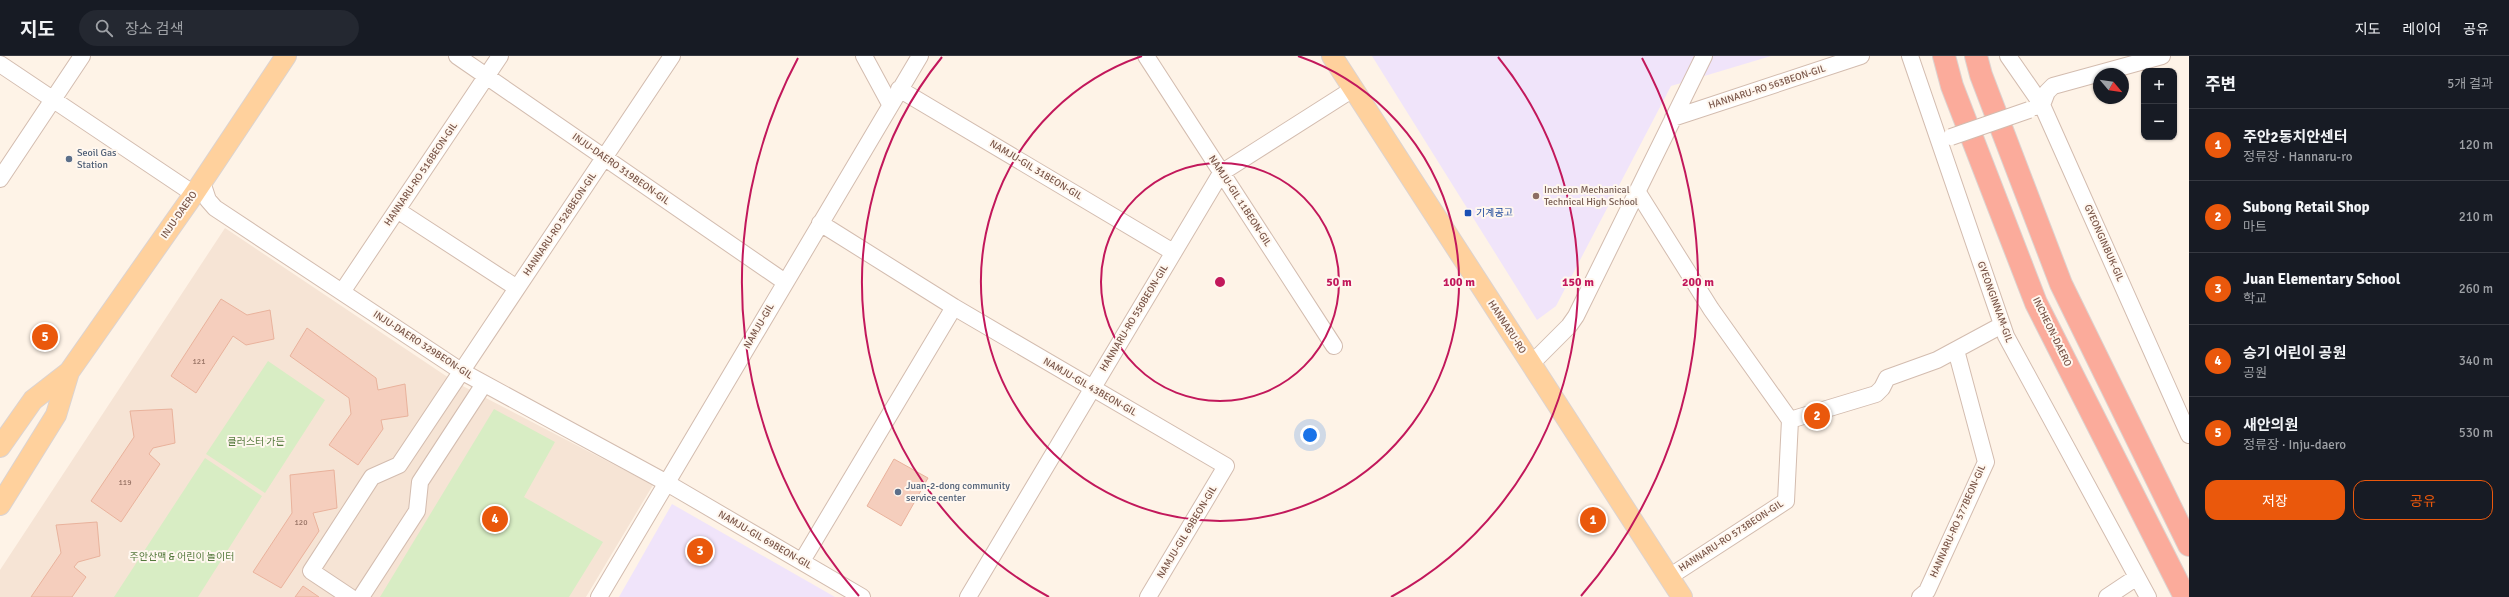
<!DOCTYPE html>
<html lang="ko">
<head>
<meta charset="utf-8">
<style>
  :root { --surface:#171b24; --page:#242831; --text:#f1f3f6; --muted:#9ea1a6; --line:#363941; --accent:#ea580c }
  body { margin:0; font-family:Signika,"Noto Sans KR",sans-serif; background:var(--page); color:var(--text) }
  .controls { position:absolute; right:12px; top:12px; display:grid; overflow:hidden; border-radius:8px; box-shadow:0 1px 3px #0004 }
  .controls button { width:36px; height:36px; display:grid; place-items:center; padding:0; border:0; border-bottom:1px solid var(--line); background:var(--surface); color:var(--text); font:20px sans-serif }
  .compass { position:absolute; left:2093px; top:12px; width:36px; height:36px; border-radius:50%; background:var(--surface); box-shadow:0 1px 3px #0004; rotate:119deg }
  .you { position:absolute; left:1310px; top:379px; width:14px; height:14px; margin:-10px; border:3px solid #fff; border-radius:50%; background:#1a73e8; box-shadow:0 0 0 6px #1a73e833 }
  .badge { display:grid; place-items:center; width:26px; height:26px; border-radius:50%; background:var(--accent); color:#fff; font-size:13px; font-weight:700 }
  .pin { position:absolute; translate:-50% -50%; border:2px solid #fff; box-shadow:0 1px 4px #0006 }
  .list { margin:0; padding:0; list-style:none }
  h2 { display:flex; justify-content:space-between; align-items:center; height:52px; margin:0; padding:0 16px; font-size:17px }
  h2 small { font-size:13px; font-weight:400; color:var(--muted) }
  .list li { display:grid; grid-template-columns:26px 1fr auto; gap:12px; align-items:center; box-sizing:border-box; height:72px; padding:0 16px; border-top:1px solid var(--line) }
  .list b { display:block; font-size:15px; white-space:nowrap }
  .list p { margin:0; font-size:13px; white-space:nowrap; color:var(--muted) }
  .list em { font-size:13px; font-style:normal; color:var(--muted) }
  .actions { display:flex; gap:8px; padding:12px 16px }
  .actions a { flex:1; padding:9px 0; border:1px solid var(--accent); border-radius:12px; text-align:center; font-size:14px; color:var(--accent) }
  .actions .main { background:var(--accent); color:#fff }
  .icon { flex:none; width:22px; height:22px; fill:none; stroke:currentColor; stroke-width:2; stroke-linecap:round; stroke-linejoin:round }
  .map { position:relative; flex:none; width:2189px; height:541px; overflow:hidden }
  header { display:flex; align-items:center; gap:24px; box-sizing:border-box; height:56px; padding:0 20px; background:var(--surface); border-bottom:1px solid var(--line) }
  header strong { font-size:19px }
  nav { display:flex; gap:22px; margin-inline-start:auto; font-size:14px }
  .search { width:280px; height:36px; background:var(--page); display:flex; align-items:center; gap:10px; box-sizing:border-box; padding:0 14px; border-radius:22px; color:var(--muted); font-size:15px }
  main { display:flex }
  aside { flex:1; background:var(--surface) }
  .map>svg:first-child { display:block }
  .residential { fill:#f6e4d5 }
  .education { fill:#f0e4fa }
  .green { fill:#d8edc4 }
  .building { fill:#f5cebd; stroke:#e9b29c }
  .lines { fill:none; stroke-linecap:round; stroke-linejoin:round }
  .minor-casing { stroke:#d3bcaf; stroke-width:18 }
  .major-casing { stroke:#dcd3d0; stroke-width:22 }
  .highway-casing { stroke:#dcd3d0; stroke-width:24 }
  .minor { stroke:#fff; stroke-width:16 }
  .major { stroke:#ffd19d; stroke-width:20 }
  .highway { stroke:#fbab9b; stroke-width:22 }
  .minor-bridge-casing { stroke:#d3bcaf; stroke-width:18; stroke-linecap:butt }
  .minor-bridge { stroke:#fff; stroke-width:16 }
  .ring { fill:none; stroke:#c2185b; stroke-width:2 }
  .service-dot { fill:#5c6f8a; stroke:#fff7ef; stroke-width:1.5 }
  .education-dot { fill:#8d6e63; stroke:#fff7ef; stroke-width:1.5 }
  .transit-dot { fill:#1a4fb4; stroke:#fff7ef; stroke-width:1.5 }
  .labels { text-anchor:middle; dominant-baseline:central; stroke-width:4; stroke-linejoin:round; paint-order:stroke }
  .number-label { font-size:8px; fill:#997466 }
  .street-label { font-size:10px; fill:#7a5649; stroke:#fff7ef }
  .service-label { font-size:10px; fill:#4e5e75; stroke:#fff7ef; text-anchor:start }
  .education-label { font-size:10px; fill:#785e54; stroke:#fff7ef; text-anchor:start }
  .transit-label { font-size:10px; fill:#164399; stroke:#fff7ef; text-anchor:start }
  .park-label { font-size:10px; fill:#557a3d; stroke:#fff7ef }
  .centre { fill:#c2185b; stroke:#fff7ef; stroke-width:2 }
  .ring-label { font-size:12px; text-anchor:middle; font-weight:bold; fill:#c2185b; stroke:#fff7ef; stroke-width:4; stroke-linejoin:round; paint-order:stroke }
</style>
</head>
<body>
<header>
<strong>지도</strong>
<div class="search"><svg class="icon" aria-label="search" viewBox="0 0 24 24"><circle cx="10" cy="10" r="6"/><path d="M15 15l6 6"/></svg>장소 검색</div>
<nav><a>지도</a><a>레이어</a><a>공유</a></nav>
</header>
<main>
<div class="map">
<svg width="2189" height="541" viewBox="0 0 2189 541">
  <rect width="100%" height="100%" fill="#fef3e7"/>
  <path class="residential" d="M225,172L455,326L653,429L586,541H0V514Z"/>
  <path class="education" d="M1372,0H1771L1671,30L1556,250L1537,264Z
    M672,448L835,541H619Z"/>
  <path class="green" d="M268,305L325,344L265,437L206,398Z
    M494,353L555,386L524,441L603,486L569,541H380Z
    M205,402L262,440L198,541H114Z"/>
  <path class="building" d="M221,243L247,259L270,254L274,283L246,289L233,280L196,337L171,320Z
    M307,272L376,322L378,334L405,328L408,360L381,364L383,373L358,409L329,389L351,358L349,342L290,300Z
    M172,353L175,387L153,392L149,398L160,408L121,466L91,445L134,381L130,355Z
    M894,403L928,422L901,470L867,450Z
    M334,414L337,452L313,457L319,475L281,532L253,516L292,457L290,419Z
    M97,466L100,500L78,506L74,511L86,521L72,541H31L61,497L56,469Z
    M303,530L319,541H295Z"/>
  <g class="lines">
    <defs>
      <path id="minor" d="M457,0L785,226
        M864,0L890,48
        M1146,0L1334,290
        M1910,0L2006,280L2148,541
        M2008,0L2042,49L2189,379
        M0,8L194,138
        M899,33L1173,196
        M2036,51L2042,49L2047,36L2053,30L2162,0
        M1673,62L1861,0
        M0,123L82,0
        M202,126L208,144L215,152L461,315L667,427L862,541
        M1637,135L1711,253L1790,364L1786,445L1669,521
        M397,154L517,232
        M820,167L954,251L1226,410L1148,541
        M342,236L500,0
        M1531,308L1569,270L1576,260L1704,0
        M1790,364L1876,338L1882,332L1887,322L1937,304L2002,269
        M802,505L954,251
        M350,541L311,515L372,421L399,409L672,0
        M361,541L417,455L420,426L484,328
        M599,541L920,0
        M968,541L1221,117L1353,33
        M1920,541L1927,535L1986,406L1956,294
        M2107,541L2137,521"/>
      <path id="major" d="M1332,0L1682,541
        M0,391L33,344L69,316L194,138L286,0
        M0,449L56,359L69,316"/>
      <path id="highway" d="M1944,0L1952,30L2036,247L2185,541
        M1976,0L1981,19L2061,228L2189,489"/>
    </defs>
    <use href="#minor" class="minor-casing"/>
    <use href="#major" class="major-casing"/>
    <use href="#highway" class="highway-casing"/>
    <use href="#minor" class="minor"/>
    <use href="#major" class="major"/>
    <use href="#highway" class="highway"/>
    <defs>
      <path id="minor-bridge" d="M1951,81L2029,54"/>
    </defs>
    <use href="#minor-bridge" class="minor-bridge-casing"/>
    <use href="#minor-bridge" class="minor-bridge"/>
  </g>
  <g class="ring">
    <circle cx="1220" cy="226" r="119"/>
    <path d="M1298 0A239 239 0 1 1 1142 0"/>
    <path d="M1049 541A358 358 0 0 1 942 1M1498 1A358 358 0 0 1 1391 541"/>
    <path d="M859 540A478 478 0 0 1 798 2M1642 2A478 478 0 0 1 1581 540"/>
  </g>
  <g class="service-dot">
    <circle cx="69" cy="103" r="4"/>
    <circle cx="898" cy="436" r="4"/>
  </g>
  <circle class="education-dot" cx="1536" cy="140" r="4"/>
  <rect class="transit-dot" x="1464" y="153" width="8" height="8" rx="2"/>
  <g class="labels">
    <g class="number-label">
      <text x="199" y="305">121</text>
      <text x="125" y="426">119</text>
      <text x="301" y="466">120</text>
    </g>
    <g class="street-label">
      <text transform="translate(1767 31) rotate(-18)">HANNARU-RO 563BEON-GIL</text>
      <text transform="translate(621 113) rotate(35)">INJU-DAERO 319BEON-GIL</text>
      <text transform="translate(1036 114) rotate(31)">NAMJU-GIL 31BEON-GIL</text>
      <text transform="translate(421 118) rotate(-56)">HANNARU-RO 516BEON-GIL</text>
      <text transform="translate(1240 145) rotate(57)">NAMJU-GIL 11BEON-GIL</text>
      <text transform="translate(179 159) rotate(-55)">INJU-DAERO</text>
      <text transform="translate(560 168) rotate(-56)">HANNARU-RO 526BEON-GIL</text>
      <text transform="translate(2104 187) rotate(66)">GYEONGINBUK-GIL</text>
      <text transform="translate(1995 246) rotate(70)">GYEONGINNAM-GIL</text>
      <text transform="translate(1134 262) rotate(-59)">HANNARU-RO 550BEON-GIL</text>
      <text transform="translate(759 270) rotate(-60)">NAMJU-GIL</text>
      <text transform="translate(1507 271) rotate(57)">HANNARU-RO</text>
      <text transform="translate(2052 276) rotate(64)">INCHEON-DAERO</text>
      <text transform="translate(423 289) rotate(33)">INJU-DAERO 329BEON-GIL</text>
      <text transform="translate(1090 331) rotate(30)">NAMJU-GIL 43BEON-GIL</text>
      <text transform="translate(1958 465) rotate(-66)">HANNARU-RO 577BEON-GIL</text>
      <text transform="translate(1187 476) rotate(-59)">NAMJU-GIL 69BEON-GIL</text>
      <text transform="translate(1731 480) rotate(-33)">HANNARU-RO 573BEON-GIL</text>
      <text transform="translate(765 484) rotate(30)">NAMJU-GIL 69BEON-GIL</text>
    </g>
    <g class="service-label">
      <text x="77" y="97">Seoil Gas<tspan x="77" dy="12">Station</tspan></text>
      <text x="906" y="430">Juan-2-dong community<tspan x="906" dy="12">service center</tspan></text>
    </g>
    <g class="education-label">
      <text x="1544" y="134">Incheon Mechanical<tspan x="1544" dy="12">Technical High School</tspan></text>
    </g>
    <g class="transit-label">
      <text x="1476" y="157">기계공고</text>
    </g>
    <g class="park-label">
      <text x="256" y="386">클러스터 가든</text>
      <text x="182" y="501">주안산맥 &amp; 어린이 놀이터</text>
    </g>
  </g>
  <circle cx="1220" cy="226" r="6" class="centre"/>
  <g class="ring-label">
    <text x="1339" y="230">50 m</text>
    <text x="1459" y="230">100 m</text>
    <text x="1578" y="230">150 m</text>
    <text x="1698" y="230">200 m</text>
  </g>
</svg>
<div class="controls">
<button>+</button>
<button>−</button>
</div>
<svg class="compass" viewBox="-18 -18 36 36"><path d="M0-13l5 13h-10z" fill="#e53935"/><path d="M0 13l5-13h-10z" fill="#9ea1a6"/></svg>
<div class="you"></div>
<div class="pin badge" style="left:1593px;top:464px">1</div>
<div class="pin badge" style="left:1817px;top:360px">2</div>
<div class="pin badge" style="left:700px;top:495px">3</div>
<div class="pin badge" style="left:495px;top:463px">4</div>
<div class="pin badge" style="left:45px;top:281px">5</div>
</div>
<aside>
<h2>주변<small>5개 결과</small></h2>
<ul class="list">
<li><span class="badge">1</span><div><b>주안2동치안센터</b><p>정류장 · Hannaru-ro</p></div><em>120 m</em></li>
<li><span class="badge">2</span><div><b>Subong Retail Shop</b><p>마트</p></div><em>210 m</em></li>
<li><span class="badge">3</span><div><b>Juan Elementary School</b><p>학교</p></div><em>260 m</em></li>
<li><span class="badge">4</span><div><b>승기 어린이 공원</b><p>공원</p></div><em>340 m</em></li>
<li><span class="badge">5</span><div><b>새안의원</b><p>정류장 · Inju-daero</p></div><em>530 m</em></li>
</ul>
<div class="actions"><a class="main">저장</a><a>공유</a></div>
</aside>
</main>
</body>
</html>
